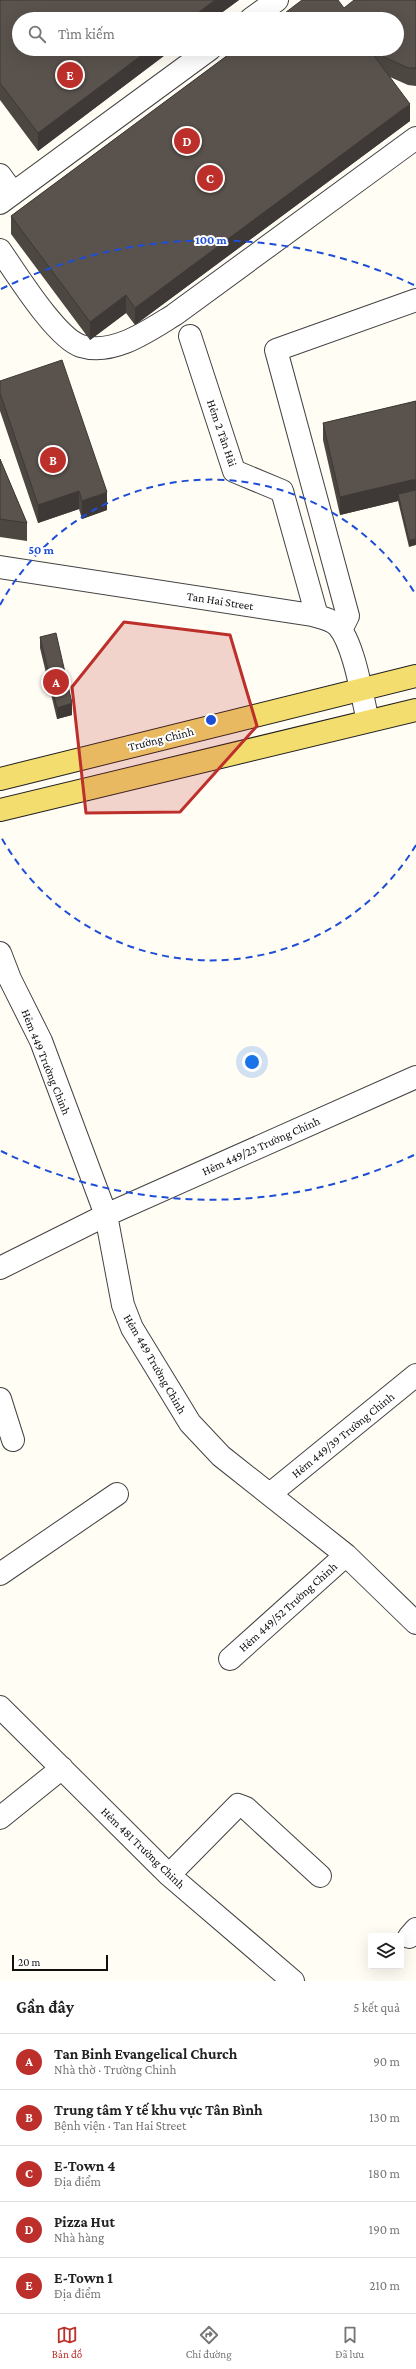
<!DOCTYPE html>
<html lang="vi">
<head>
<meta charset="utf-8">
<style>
  :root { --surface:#fff; --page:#f2f2f2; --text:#222; --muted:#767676; --line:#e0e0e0; --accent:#bd2f2b }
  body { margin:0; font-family:"Crimson Pro",serif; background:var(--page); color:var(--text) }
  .controls { position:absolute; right:12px; bottom:12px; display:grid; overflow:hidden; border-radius:4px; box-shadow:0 4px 16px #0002 }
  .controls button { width:36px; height:36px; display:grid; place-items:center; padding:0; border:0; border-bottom:1px solid var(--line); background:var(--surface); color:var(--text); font:20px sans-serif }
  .scale { position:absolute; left:12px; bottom:10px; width:96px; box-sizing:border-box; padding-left:4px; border:2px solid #101010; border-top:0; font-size:11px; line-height:14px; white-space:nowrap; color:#101010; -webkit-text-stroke:3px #fff; paint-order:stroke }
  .you { position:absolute; left:252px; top:1062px; width:14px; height:14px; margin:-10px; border:3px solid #fff; border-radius:50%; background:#1a73e8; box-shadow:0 0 0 6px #1a73e833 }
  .badge { display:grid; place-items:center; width:26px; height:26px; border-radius:50%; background:var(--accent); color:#fff; font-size:13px; font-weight:700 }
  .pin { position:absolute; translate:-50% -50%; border:2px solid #fff; box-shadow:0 1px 4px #0006 }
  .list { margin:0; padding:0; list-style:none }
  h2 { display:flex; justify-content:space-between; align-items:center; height:52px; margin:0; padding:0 16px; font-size:17px }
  h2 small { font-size:13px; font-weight:400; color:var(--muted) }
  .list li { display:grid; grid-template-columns:26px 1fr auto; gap:12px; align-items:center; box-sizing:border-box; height:56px; padding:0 16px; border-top:1px solid var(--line) }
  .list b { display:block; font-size:15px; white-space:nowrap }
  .list p { margin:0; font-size:13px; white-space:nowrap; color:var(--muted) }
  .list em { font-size:13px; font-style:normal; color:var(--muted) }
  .icon { flex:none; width:22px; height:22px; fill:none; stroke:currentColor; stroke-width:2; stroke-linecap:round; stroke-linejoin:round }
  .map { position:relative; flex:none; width:416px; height:1981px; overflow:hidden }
  .search { position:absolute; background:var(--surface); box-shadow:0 4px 16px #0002; left:12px; right:12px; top:12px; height:44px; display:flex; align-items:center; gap:10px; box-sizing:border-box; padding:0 14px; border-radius:22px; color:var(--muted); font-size:15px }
  .sheet { height:332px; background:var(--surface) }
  nav { display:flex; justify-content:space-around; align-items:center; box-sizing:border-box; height:56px; border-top:1px solid var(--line); background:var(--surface); font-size:11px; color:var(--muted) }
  nav a { display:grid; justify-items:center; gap:2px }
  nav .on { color:var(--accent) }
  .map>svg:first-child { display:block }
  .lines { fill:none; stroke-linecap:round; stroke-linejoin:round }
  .minor-casing { stroke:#434343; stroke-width:24 }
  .major-casing { stroke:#212121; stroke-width:24 }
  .minor { stroke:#fff; stroke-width:22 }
  .major { stroke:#f4dd6f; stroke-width:22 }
  .wall { fill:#4d4742 }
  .shaded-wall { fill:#3e3936 }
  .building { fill:#59524d; stroke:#3e3936 }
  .marked { fill:#bd2f2b; fill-opacity:0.2; stroke:#bd2f2b; stroke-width:3; stroke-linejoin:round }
  .ring { fill:none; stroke:#1d4ed8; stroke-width:2; stroke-dasharray:7 5 }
  .labels { text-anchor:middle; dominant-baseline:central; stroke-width:4; stroke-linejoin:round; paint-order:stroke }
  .street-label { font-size:12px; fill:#101010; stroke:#fff }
  .centre { fill:#1d4ed8; stroke:#fff; stroke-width:2 }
  .ring-label { font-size:12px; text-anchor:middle; font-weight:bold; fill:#1d4ed8; stroke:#fff; stroke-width:4; stroke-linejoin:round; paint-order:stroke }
</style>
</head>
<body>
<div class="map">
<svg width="416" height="1981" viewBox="0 0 416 1981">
  <rect width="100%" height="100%" fill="#fffdf4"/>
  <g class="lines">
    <defs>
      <path id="minor" d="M251,19L277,0
        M0,175L13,193
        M0,203L210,49
        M0,250C16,273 56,338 81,346C113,356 148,331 174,315L416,138
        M190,336L234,471L282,491L317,616
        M0,567L312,615C322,618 331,619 338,626C354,644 362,696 368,721
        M341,630L348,616L276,350L416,300
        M0,953L10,979L41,1041L106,1215L123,1305L132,1328L190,1423L221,1456L346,1555L416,1623
        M0,1268L106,1215L416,1077
        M0,1399L13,1440
        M270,1494L416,1375
        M0,1574L117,1494
        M230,1659L346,1555
        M0,1707L169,1875L293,1981
        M0,1818L62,1768
        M169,1875L238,1805L246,1808L320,1876
        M409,1937L416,1929"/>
      <path id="major" d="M0,779L416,676
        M0,810L416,710"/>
    </defs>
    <use href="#minor" class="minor-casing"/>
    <use href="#major" class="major-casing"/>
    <use href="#minor" class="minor"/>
    <use href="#major" class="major"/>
  </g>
  <path class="wall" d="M0,0H239L213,19H19V49H173L38,151L0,100Z
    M416,0V86L408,85L390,77L410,121L135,325L126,313L90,340L11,234V216L236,49H397L344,8Z
    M0,381L107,510L82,519L79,509L38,523L0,411Z
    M416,401L409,547L398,501L340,515L323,440V423Z
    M0,459L27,523V541L0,537Z
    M40,637L72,715L57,719L40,648Z"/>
  <path class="shaded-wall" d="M215,0H239L213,19H190Z
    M150,49H173L38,151V133Z
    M410,104V121L135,325V308Z
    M126,295V313L90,340V322Z
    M416,479V497L398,494V501L340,515V497Z
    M79,491V509L38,523V505Z
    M107,492V510L82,519V501Z
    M416,539V545L409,547V540Z
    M72,703V715L57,719V708Z"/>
  <path class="building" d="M0,0H215L190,19H19V49H150L38,133L0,83Z
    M302,0H338L344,8L354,0H416V68H408L384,57L376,49H397V19H277Z
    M236,49H369L410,104L135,308L126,295L90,322L11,216Z
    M62,360L107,492L82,501L79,491L38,505L0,393V381Z
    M416,401V479L340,497L323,423Z
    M0,459L27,523L0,519Z
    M416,490V539L409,540L398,494Z
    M56,633L72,703L57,708L40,637Z"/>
  <path class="marked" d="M124,622L230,635L257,726L180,812L86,813L72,687Z"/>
  <g class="ring">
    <path d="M416 845A240 240 0 0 1 0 835M0 605A240 240 0 0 1 416 595"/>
    <path d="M414 1155A480 480 0 0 1 1 1151M1 289A480 480 0 0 1 414 285"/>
  </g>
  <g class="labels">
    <g class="street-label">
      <text transform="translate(222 433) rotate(71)">Hẻm 2 Tân Hải</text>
      <text transform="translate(220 601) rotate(9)">Tan Hai Street</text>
      <text transform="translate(161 739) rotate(-14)">Trường Chinh</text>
      <text transform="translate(46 1062) rotate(68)">Hẻm 449 Trường Chinh</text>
      <text transform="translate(261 1146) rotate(-24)">Hẻm 449/23 Trường Chinh</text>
      <text transform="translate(155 1364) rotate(60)">Hẻm 449 Trường Chinh</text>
      <text transform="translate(343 1435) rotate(-39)">Hẻm 449/39 Trường Chinh</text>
      <text transform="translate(288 1607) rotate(-42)">Hẻm 449/52 Trường Chinh</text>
      <text transform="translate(143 1848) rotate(44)">Hẻm 481 Trường Chinh</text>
    </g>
  </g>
  <circle cx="211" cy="720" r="6" class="centre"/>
  <g class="ring-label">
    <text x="211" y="244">100 m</text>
    <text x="41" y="554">50 m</text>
  </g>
</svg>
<div class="controls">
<button><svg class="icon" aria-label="layers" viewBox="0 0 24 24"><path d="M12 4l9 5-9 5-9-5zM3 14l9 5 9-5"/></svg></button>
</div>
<div class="scale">20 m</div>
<div class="you"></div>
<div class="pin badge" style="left:56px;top:682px">A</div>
<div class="pin badge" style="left:53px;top:460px">B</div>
<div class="pin badge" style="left:210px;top:178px">C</div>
<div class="pin badge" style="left:187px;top:141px">D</div>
<div class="pin badge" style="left:70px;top:75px">E</div>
<div class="search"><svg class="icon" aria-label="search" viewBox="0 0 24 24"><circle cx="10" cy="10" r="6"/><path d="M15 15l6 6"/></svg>Tìm kiếm</div>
</div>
<section class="sheet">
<h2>Gần đây<small>5 kết quả</small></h2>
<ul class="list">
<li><span class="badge">A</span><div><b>Tan Binh Evangelical Church</b><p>Nhà thờ · Trường Chinh</p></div><em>90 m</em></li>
<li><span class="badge">B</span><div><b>Trung tâm Y tế khu vực Tân Bình</b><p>Bệnh viện · Tan Hai Street</p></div><em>130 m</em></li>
<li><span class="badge">C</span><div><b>E-Town 4</b><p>Địa điểm</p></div><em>180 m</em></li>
<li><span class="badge">D</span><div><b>Pizza Hut</b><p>Nhà hàng</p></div><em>190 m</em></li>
<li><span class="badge">E</span><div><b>E-Town 1</b><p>Địa điểm</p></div><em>210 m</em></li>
</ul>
</section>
<nav>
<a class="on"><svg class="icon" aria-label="map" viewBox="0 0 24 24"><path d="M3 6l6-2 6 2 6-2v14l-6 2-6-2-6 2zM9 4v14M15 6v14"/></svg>Bản đồ</a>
<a><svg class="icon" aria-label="directions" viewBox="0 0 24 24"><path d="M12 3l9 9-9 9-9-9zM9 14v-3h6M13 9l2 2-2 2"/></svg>Chỉ đường</a>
<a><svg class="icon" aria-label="saved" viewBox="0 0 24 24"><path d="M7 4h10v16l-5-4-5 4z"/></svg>Đã lưu</a>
</nav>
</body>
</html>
